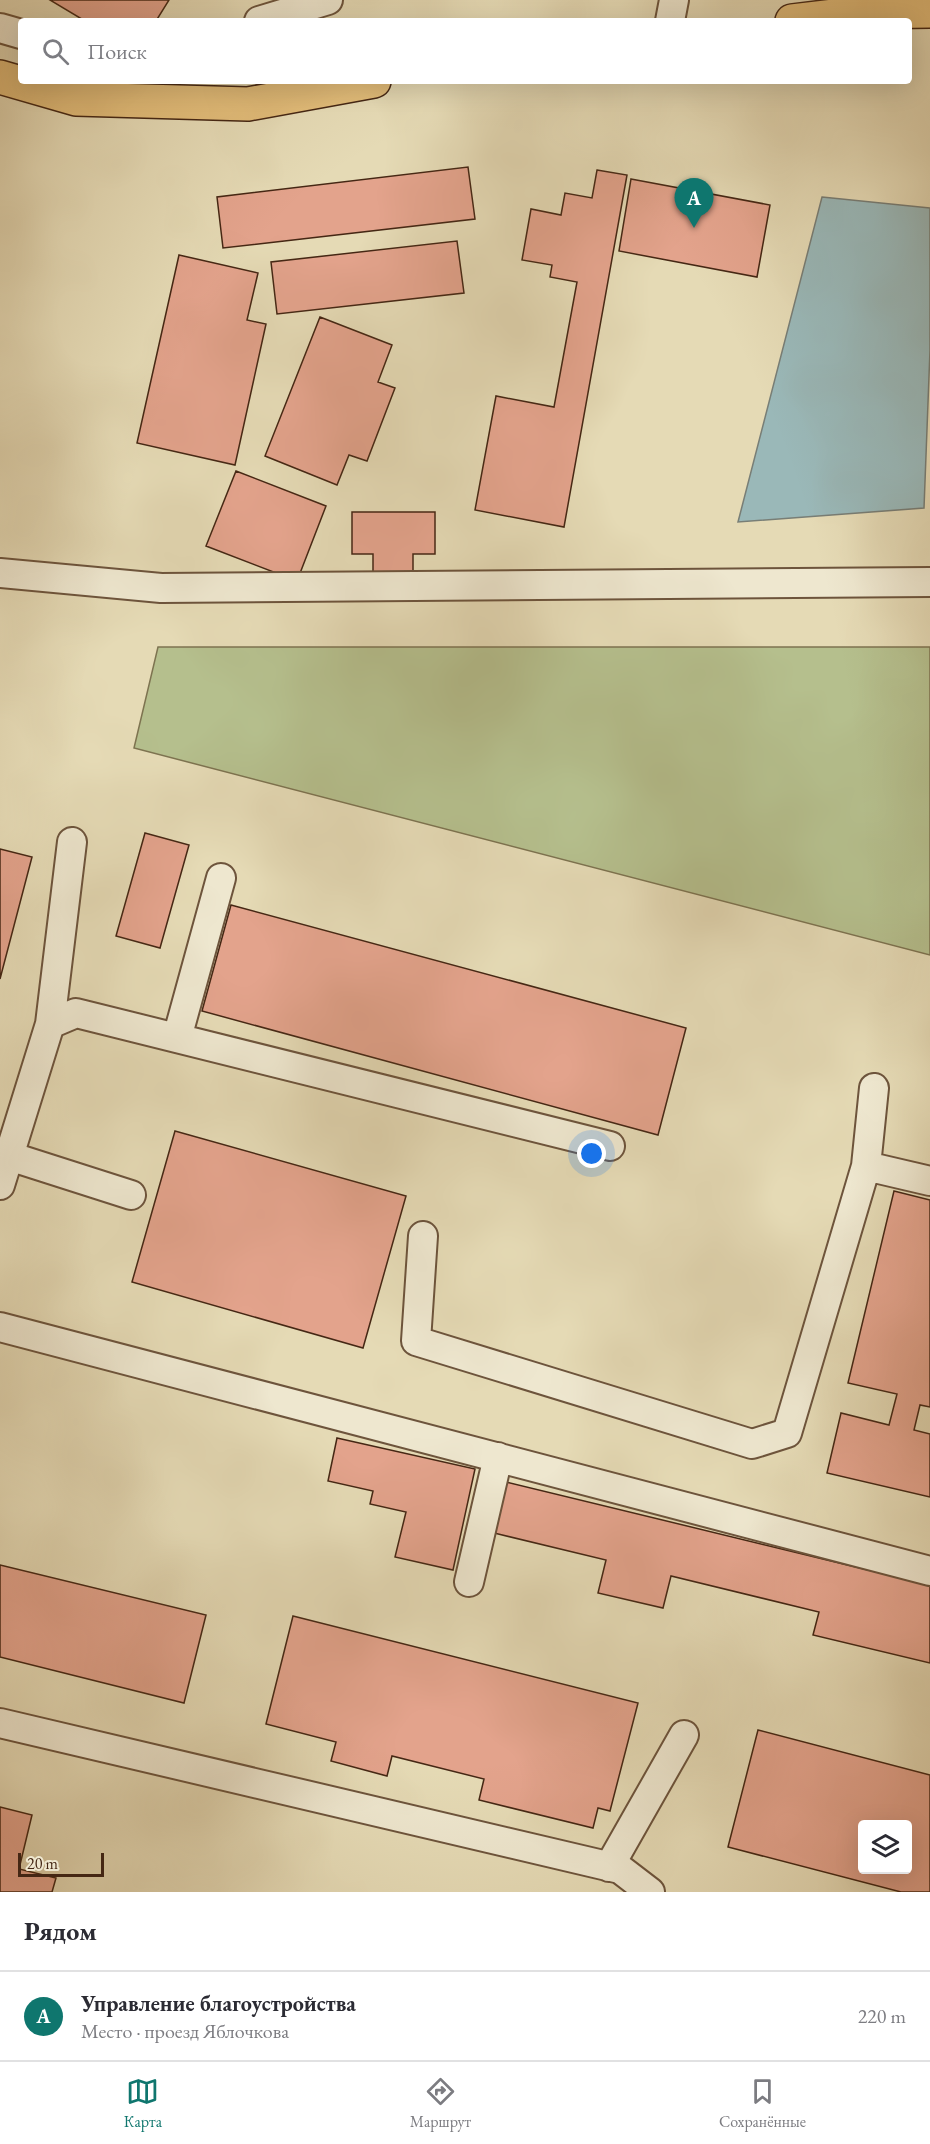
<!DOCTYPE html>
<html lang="ru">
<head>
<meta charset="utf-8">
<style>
  :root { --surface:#fff; --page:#f7f7f7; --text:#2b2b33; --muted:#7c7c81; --line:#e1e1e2; --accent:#0f766e }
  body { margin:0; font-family:"EB Garamond",serif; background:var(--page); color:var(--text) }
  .controls { position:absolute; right:18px; bottom:18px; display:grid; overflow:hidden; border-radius:6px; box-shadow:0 6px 24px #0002 }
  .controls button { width:54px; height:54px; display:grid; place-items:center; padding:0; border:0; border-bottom:2px solid var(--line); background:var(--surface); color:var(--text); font:30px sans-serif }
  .scale { position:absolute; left:18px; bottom:15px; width:86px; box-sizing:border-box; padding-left:6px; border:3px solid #452714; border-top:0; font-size:16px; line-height:21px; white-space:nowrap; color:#452714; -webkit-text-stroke:4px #eee7cf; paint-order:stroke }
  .you { position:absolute; left:592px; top:1154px; width:21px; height:21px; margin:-15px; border:4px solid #fff; border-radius:50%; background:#1a73e8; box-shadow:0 0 0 9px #1a73e833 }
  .badge { display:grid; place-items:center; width:39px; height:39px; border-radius:50%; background:var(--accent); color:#fff; font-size:20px; font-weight:700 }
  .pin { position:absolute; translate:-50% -50px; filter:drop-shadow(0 2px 3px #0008) }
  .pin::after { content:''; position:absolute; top:32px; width:21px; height:18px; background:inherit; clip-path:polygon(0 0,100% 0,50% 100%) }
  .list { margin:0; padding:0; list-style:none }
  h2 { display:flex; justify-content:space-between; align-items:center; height:78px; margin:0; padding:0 24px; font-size:26px }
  h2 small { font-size:20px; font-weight:400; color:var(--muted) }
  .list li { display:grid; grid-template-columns:39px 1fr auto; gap:18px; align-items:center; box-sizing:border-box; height:90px; padding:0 24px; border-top:2px solid var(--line) }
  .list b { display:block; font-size:22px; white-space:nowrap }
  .list p { margin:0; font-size:20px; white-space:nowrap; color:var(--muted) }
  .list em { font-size:20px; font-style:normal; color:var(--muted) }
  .icon { flex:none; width:33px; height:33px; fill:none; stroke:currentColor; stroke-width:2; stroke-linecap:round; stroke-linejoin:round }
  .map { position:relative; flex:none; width:930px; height:1892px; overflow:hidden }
  .search { position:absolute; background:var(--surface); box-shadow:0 6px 24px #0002; left:18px; right:18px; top:18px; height:66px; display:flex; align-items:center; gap:15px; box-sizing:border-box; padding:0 21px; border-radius:6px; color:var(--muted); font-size:22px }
  .sheet { height:168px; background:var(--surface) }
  nav { display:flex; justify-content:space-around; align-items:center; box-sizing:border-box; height:84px; border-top:2px solid var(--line); background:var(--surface); font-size:16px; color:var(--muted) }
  nav a { display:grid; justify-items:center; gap:3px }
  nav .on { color:var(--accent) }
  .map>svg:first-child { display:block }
  .green { fill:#b5bf8d; stroke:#7d7350; stroke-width:1.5 }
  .water { fill:#9ab8b8; stroke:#787e76; stroke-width:1.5 }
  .building { fill:#e3a38c; stroke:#452714; stroke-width:1.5; fill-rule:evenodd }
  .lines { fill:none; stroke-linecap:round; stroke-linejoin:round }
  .minor-casing { stroke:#6d543c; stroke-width:32 }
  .major-casing { stroke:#452714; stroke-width:36 }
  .minor { stroke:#eee7cf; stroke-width:28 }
  .major { stroke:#e2bd7a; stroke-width:33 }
</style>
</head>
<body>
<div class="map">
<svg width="930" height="1892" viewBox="0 0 930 1892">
  <rect width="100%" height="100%" fill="#e5dab5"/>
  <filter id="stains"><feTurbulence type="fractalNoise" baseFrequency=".00333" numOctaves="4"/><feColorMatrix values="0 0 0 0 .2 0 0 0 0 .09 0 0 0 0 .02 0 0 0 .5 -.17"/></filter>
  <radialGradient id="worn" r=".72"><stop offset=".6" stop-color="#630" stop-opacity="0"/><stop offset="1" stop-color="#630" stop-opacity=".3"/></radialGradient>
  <path class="green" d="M158,647H930V955L134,748Z"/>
  <path class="water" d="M822,197L930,208V350L924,508L738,522Z"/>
  <path class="building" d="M50,0H169L156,21H85Z
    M468,167L475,219L223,248L217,197Z
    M597,170L627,175L564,527L475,510L496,396L554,407L577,282L550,277L552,265L522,260L531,209L561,215L565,193L592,198Z
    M631,179L770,205L757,277L619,251Z
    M457,241L464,293L277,314L271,262Z
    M179,255L258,273L247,320L266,324L235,465L137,443Z
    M320,317L392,345L378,382L395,388L367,461L349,455L337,485L265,456Z
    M236,471L326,506L297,581L206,546Z
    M352,512H435V554H413V576H373V554H352Z
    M145,833L189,845L160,948L116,936Z
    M0,849L32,857L0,979Z
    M231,905L686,1028L658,1135L202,1011Z
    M175,1131L406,1196L363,1348L132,1282Z
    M894,1191L930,1200V1407L920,1405L914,1430L930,1434V1497L827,1473L841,1413L889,1425L897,1394L848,1383Z
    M337,1438L475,1469L453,1570L395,1557L406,1512L370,1504L373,1491L328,1481Z
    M506,1482L930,1585V1663L813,1635L819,1612L671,1576L663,1608L598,1593L606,1560L494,1533Z
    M0,1565L206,1615L184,1703L0,1657Z
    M293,1616L638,1703L610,1811L598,1808L593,1828L479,1800L484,1779L392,1756L387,1776L331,1761L336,1742L266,1724Z
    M758,1730L930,1775V1892H901L728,1847ZM862,1824H908V1870H862Z
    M0,1807L32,1815L19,1869L56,1878L52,1892H0Z"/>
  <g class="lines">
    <defs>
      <path id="minor" d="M259,21L328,0
        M670,21L674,0
        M0,28L21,34
        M0,573L161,588L930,582
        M50,1024L72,842
        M177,1038L221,878
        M9,1156L131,1195
        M866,1166L930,1181
        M0,1185L50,1024L76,1013L610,1146
        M423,1236L416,1341L752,1444L787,1433L866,1166L874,1088
        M0,1327L930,1571
        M469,1582L498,1457
        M0,1723L620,1869L650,1892
        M609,1867L684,1735"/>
      <path id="major" d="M792,21L867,12L930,11
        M0,77L76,99L248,104L374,81"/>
    </defs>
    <use href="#minor" class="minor-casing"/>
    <use href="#major" class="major-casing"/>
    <use href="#minor" class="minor"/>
    <use href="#major" class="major"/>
  </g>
  <rect width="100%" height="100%" filter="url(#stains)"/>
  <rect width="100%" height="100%" fill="url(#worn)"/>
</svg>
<div class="controls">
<button><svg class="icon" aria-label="layers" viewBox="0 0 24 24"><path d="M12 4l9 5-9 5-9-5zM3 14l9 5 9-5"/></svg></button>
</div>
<div class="scale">20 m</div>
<div class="you"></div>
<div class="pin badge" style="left:694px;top:228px">A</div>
<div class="search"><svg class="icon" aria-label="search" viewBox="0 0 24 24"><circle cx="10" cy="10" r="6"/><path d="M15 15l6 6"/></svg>Поиск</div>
</div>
<section class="sheet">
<h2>Рядом<small></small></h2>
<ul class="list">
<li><span class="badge">A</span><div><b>Управление благоустройства</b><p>Место · проезд Яблочкова</p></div><em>220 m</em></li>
</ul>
</section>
<nav>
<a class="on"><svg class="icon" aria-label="map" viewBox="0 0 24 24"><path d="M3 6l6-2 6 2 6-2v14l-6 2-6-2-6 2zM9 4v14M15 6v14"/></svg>Карта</a>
<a><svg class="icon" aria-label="directions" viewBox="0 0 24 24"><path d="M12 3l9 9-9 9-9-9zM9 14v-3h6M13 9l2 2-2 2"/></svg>Маршрут</a>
<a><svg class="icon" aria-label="saved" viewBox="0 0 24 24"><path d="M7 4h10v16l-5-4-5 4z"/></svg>Сохранённые</a>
</nav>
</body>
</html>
